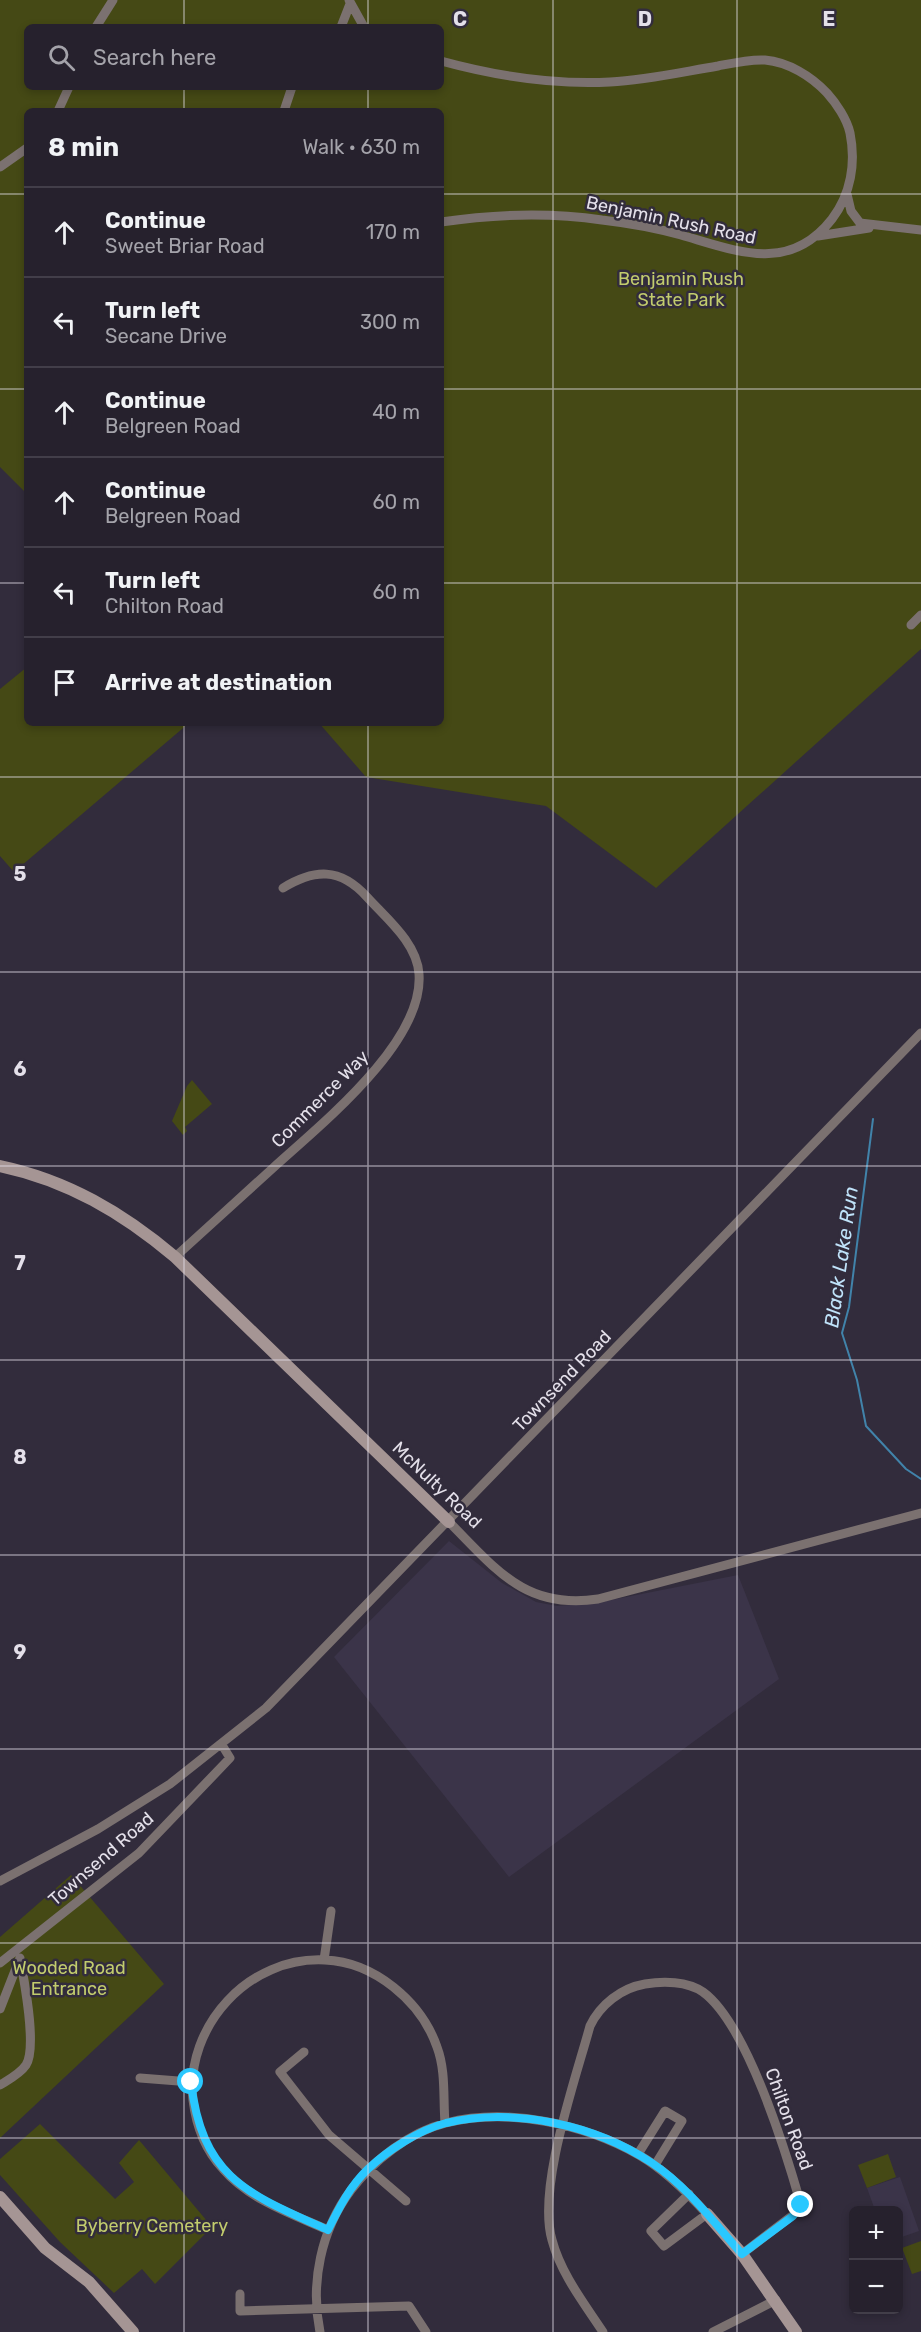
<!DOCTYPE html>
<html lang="en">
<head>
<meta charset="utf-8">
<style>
  :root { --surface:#26212d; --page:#322e39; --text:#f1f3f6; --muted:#a4a3aa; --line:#423e49 }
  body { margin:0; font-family:Rubik,sans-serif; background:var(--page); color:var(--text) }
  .controls { position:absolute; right:18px; bottom:18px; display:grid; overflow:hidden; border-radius:9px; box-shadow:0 3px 9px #0003 }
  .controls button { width:54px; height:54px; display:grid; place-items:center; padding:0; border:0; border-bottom:2px solid var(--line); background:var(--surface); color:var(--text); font:30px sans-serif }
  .stop { position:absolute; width:18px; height:18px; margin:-14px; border:4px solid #29c8ff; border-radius:50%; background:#fff }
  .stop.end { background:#29c8ff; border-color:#fff; box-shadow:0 2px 6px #0008 }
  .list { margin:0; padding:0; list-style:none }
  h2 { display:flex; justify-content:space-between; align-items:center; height:78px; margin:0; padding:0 24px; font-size:26px }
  h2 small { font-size:20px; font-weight:400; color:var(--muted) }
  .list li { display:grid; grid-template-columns:39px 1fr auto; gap:18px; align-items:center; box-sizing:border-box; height:90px; padding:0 24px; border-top:2px solid var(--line) }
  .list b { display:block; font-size:22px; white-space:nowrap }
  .list p { margin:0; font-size:20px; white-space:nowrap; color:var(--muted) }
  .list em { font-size:20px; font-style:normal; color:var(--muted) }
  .icon { flex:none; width:33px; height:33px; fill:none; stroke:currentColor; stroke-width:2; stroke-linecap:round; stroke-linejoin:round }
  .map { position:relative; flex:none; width:921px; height:2332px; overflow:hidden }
  .search { position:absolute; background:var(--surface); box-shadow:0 3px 9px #0003; left:24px; top:24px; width:420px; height:66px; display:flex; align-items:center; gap:15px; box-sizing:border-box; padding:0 21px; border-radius:9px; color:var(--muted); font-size:22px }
  .panel { position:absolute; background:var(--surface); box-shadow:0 3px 9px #0003; left:24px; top:108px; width:420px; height:618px; border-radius:9px }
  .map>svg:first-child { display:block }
  .built { fill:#3b3449 }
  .green { fill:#454915; fill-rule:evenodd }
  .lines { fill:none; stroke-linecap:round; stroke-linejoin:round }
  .stream { stroke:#4183aa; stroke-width:2 }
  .street { stroke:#7b7170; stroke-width:9 }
  .secondary { stroke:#a59594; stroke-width:12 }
  .route { stroke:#29c8ff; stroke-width:8 }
  .grid { fill:none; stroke:#e4e0ea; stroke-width:1.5; stroke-opacity:0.55 }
  .labels { text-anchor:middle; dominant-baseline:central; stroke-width:5; stroke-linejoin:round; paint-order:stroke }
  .street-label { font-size:18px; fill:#e4e0ea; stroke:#322c3c }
  .park-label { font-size:18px; fill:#c2cc6d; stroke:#322c3c }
  .water-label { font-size:20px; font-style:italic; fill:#c0e3fa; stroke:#322c3c }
  .grid-label { font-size:20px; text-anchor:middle; font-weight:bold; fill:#e4e0ea; stroke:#322c3c; stroke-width:5; stroke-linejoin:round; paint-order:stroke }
</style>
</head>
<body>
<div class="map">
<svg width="921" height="2332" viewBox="0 0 921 2332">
  <rect width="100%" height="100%" fill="#322c3c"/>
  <path class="built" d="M449,1541L502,1583L536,1602L557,1606L596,1603L738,1575L779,1679L509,1877L334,1657Z
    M900,2177L919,2231L899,2238L898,2210H875L867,2188Z"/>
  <path class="green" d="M0,0H921V649L656,888L546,806L366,777L319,723H441V111H27V494L0,467ZM27,27H441V87H27Z
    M27,667V723H189L14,872L0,856V689Z
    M192,1080L212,1104L185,1127L187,1131L183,1135L172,1121L187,1086Z
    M71,1875L164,1984L0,2138V1937Z
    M40,2124L115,2199L134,2182L119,2163L139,2140L212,2227L155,2284L142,2269L114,2293L60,2242L0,2175V2159Z
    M888,2154L896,2177L867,2188L858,2165Z
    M921,2241V2271L912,2274L902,2248Z"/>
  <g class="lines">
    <path class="stream" d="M873,1119L849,1307L842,1333L857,1380L866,1426L906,1469L921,1479"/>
    <path class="street" d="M349,0L364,27
      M96,27L113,0
      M341,27L350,4
      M441,61C496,76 553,85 610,82C647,80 682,72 718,66C733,63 750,59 765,60C788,62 811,76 827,93C836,103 847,119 850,133C856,163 851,194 832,219C789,274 737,251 681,235C656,228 628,223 602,220C548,212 495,214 441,222
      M58,111L69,87
      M284,111L292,87
      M0,167L27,148
      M847,194L851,211L860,223L921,230
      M818,236L869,228
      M911,625L921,615
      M175,1257C208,1227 240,1198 273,1168C319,1126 424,1043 419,974C417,943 387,919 367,897C340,867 314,869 283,888
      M449,1522C496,1569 525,1610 598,1599L921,1513
      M0,1881L98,1829L170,1784L266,1708L921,1033
      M324,1960L331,1911
      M0,1963L139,1853L230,1758L222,1745
      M0,2009L20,1958
      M304,2052L280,2072L329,2135L406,2201
      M140,2078L191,2082
      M0,2085C8,2080 20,2074 26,2065C37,2048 24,1979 20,1959
      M638,2154L665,2111L682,2121L655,2165
      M328,2230C292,2214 250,2200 223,2169C205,2150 196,2125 193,2100C185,2026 249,1956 325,1960C374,1962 421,2001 437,2047C446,2071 443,2098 445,2123
      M240,2294V2311L409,2306L426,2332
      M320,2332C310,2283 321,2230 351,2190C373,2161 409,2132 446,2123C508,2107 584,2124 639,2155C665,2170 687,2192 707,2214L664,2246L651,2231L689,2194
      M603,2332C584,2303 561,2274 552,2240C537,2188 575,2081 590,2026C600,2005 621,1988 645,1984C663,1981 687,1981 703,1992C747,2024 786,2152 801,2205L793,2215L742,2254
      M713,2332L776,2300"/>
    <path class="secondary" d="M0,1166C67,1180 123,1213 175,1257L449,1522
      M0,2197L45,2248L89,2282L133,2332
      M707,2214L742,2254L796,2332"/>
  </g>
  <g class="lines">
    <path class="route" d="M191,2082C202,2178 248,2194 328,2230C339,2208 350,2186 368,2169C388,2150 419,2130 446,2123C514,2107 595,2125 652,2163C688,2187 714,2223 742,2254L793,2216L801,2205"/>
  </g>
  <path class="grid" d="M184,0V27M368,0V27M553,0V2332M737,0V2332M184,87V111M368,87V111M0,194H27M441,194H921M0,389H27M441,389H921M0,583H27M441,583H921M184,723V2332M368,723V2332M0,777H921M0,972H921M0,1166H921M0,1360H921M0,1555H921M0,1749H921M0,1943H921M0,2138H921"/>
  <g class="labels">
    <g class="street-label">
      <text transform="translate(671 220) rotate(12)">Benjamin Rush Road</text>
      <text transform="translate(320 1099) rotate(-45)">Commerce Way</text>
      <text transform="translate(562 1381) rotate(-46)">Townsend Road</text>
      <text transform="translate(437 1485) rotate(44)">McNulty Road</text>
      <text transform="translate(101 1859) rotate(-41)">Townsend Road</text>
      <text transform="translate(789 2119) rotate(70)">Chilton Road</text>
    </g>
    <g class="park-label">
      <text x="681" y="279">Benjamin Rush<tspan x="681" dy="21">State Park</tspan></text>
      <text x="69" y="1968">Wooded Road<tspan x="69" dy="21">Entrance</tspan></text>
      <text x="152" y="2226">Byberry Cemetery</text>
    </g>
    <g class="water-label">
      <text transform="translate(841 1257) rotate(-82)">Black Lake Run</text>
    </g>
  </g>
  <g class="grid-label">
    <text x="460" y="26">C</text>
    <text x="645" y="26">D</text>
    <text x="829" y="26">E</text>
    <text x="20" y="881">5</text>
    <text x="20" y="1076">6</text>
    <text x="20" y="1270">7</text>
    <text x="20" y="1464">8</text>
    <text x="20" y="1659">9</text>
  </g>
</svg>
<div class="controls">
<button>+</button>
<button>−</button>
</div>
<div class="stop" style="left:191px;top:2082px"></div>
<div class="stop end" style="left:801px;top:2205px"></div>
<div class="search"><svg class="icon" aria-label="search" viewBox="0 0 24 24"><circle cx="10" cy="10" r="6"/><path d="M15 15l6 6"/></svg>Search here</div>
<section class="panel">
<h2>8 min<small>Walk · 630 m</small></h2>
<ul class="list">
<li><svg class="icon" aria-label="ahead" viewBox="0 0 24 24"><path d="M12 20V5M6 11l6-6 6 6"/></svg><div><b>Continue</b><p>Sweet Briar Road</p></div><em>170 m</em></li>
<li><svg class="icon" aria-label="left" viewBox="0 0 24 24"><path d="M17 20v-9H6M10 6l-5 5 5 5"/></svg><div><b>Turn left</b><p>Secane Drive</p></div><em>300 m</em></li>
<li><svg class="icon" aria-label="ahead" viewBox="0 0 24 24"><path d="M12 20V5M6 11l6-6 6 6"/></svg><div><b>Continue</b><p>Belgreen Road</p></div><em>40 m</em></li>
<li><svg class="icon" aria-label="ahead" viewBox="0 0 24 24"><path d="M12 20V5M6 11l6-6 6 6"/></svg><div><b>Continue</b><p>Belgreen Road</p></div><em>60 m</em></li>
<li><svg class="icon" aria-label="left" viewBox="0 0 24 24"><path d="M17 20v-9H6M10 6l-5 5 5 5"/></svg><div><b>Turn left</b><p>Chilton Road</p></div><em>60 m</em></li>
<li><svg class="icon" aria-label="arrive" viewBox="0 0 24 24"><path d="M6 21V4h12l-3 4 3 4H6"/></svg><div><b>Arrive at destination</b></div></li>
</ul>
</section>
</div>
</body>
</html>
